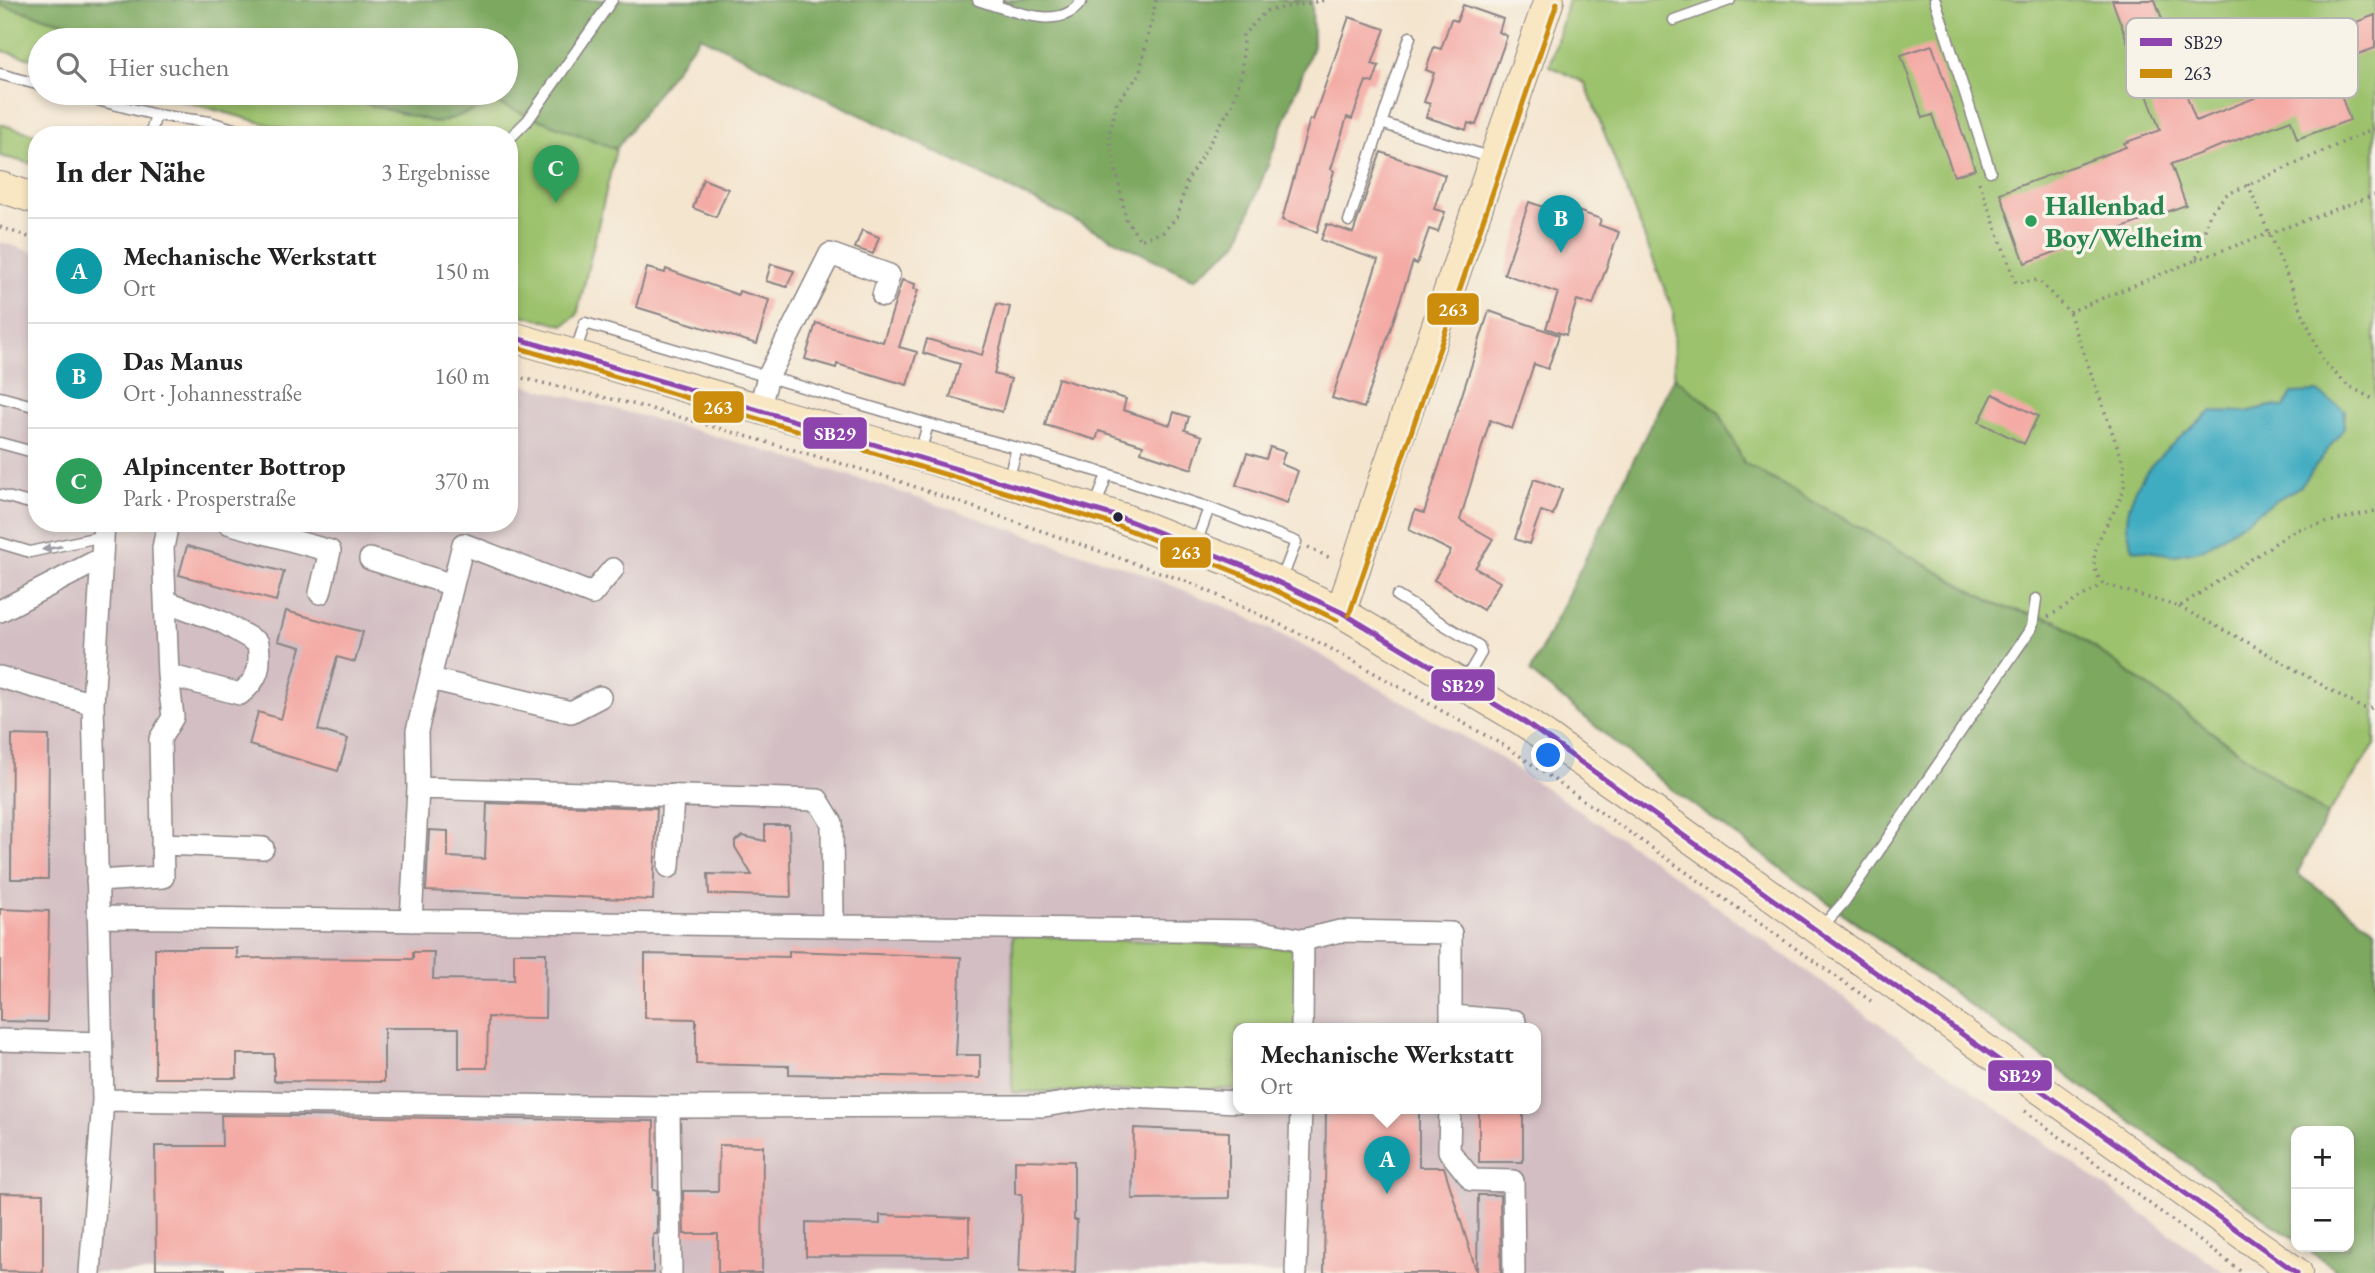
<!DOCTYPE html>
<html lang="de">
<head>
<meta charset="utf-8">
<style>
  :root { --surface:#fff; --page:#f6f6f6; --text:#222; --muted:#767676; --line:#e0e0e0; --accent:#db2777 }
  body { margin:0; font-family:"EB Garamond",serif; background:var(--page); color:var(--text) }
  .controls { position:absolute; right:21px; bottom:21px; display:grid; overflow:hidden; border-radius:14px; box-shadow:0 4px 10px #0003 }
  .controls button { width:63px; height:63px; display:grid; place-items:center; padding:0; border:0; border-bottom:2px solid var(--line); background:var(--surface); color:var(--text); font:35px sans-serif }
  .you { position:absolute; left:1549px; top:756px; width:24px; height:24px; margin:-18px; border:5px solid #fff; border-radius:50%; background:#1a73e8; box-shadow:0 0 0 10px #1a73e833 }
  .badge { display:grid; place-items:center; width:46px; height:46px; border-radius:50%; background:var(--accent); color:#fff; font-size:23px; font-weight:700 }
  .pin { position:absolute; translate:-50% -58px; filter:drop-shadow(0 2px 4px #0008) }
  .pin::after { content:''; position:absolute; top:37px; width:24px; height:21px; background:inherit; clip-path:polygon(0 0,100% 0,50% 100%) }
  .popup { position:absolute; left:1233px; top:1023px; width:308px; height:91px; box-sizing:border-box; display:grid; place-content:center; border-radius:14px; background:var(--surface); filter:drop-shadow(0 2px 5px #0005); font-size:23px; white-space:nowrap; color:var(--muted) }
  .popup b { font-size:26px; color:var(--text) }
  .popup::after { content:''; position:absolute; left:50%; top:100%; margin-left:-14px; border:14px solid transparent; border-top-color:var(--surface) }
  .list { margin:0; padding:0; list-style:none }
  h2 { display:flex; justify-content:space-between; align-items:center; height:91px; margin:0; padding:0 28px; font-size:30px }
  h2 small { font-size:23px; font-weight:400; color:var(--muted) }
  .list li { display:grid; grid-template-columns:46px 1fr auto; gap:21px; align-items:center; box-sizing:border-box; height:105px; padding:0 28px; border-top:2px solid var(--line) }
  .list b { display:block; font-size:26px; white-space:nowrap }
  .list p { margin:0; font-size:23px; white-space:nowrap; color:var(--muted) }
  .list em { font-size:23px; font-style:normal; color:var(--muted) }
  .icon { flex:none; width:38px; height:38px; fill:none; stroke:currentColor; stroke-width:2; stroke-linecap:round; stroke-linejoin:round }
  .map { position:relative; flex:none; width:2375px; height:1273px; overflow:hidden }
  .search { position:absolute; background:var(--surface); box-shadow:0 4px 10px #0003; left:28px; top:28px; width:490px; height:77px; display:flex; align-items:center; gap:18px; box-sizing:border-box; padding:0 24px; border-radius:38px; color:var(--muted); font-size:26px }
  .panel { position:absolute; background:var(--surface); box-shadow:0 4px 10px #0003; left:28px; top:126px; width:490px; height:406px; border-radius:28px }
  .map>svg:first-child { display:block }
  .industrial { fill:#d2bec3; fill-rule:evenodd }
  .green { fill:#9cc26d; stroke:#5f7254; stroke-width:2 }
  .forest { fill:#7da860; stroke:#50654e; stroke-width:2 }
  .water { fill:#41acc1; stroke:#32677e; stroke-width:2 }
  .building { fill:#f4aba6 }
  .lines { fill:none; stroke-linecap:round; stroke-linejoin:round }
  .lane-casing { stroke:#8b8485; stroke-width:13 }
  .street-casing { stroke:#8b8485; stroke-width:24 }
  .secondary-casing { stroke:#8b8485; stroke-width:32 }
  .path { stroke:#8b8485; stroke-width:3.5; stroke-dasharray:2 5; stroke-linecap:butt }
  .lane { stroke:#fff; stroke-width:10 }
  .street { stroke:#fff; stroke-width:21 }
  .secondary { stroke:#f9e7c3; stroke-width:30 }
  .bus-1-casing { stroke:#f7f3e8; stroke-width:10 }
  .bus-2-casing { stroke:#f7f3e8; stroke-width:10 }
  .bus-1 { stroke:#8e44ad; stroke-width:5 }
  .bus-2 { stroke:#cc8c0c; stroke-width:5 }
  .oneway { fill:#9c9ca7 }
  .leisure-dot { fill:#2e9e5b; stroke:#f7f3e8; stroke-width:2.5 }
  .bus-dot { fill:#22223b; stroke:#f7f3e8; stroke-width:2.5 }
  .labels { text-anchor:middle; dominant-baseline:central; stroke-width:7; stroke-linejoin:round; paint-order:stroke }
  .leisure-label { font-size:28px; font-weight:bold; fill:#27864d; stroke:#f7f3e8; text-anchor:start }
  .key { fill:#f7f3e8; stroke:#b7b4b4; stroke-width:2 }
  .key-label { font-size:19px; fill:#22223b }
  .line-badge { stroke:#f7f3e8; stroke-width:2.5 }
  .badge-label { font-size:19px; text-anchor:middle; font-weight:bold; fill:#fff }
</style>
</head>
<body>
<div class="map">
<svg width="2375" height="1273" viewBox="0 0 2375 1273">
  <rect width="100%" height="100%" fill="#f7f3e8"/>
  <filter id="ink" filterUnits="userSpaceOnUse"><feTurbulence type="fractalNoise" baseFrequency=".0143" numOctaves="2"/><feDisplacementMap in="SourceGraphic" scale="14" xChannelSelector="R" yChannelSelector="G"/><feConvolveMatrix kernelMatrix="1 2 1 2 8 2 1 2 1" color-interpolation-filters="sRGB"/></filter>
  <filter id="wash" filterUnits="userSpaceOnUse"><feTurbulence type="fractalNoise" baseFrequency=".00686" numOctaves="4" result="noise"/><feDisplacementMap in="SourceGraphic" scale="28" xChannelSelector="R" yChannelSelector="G"/><feGaussianBlur stdDeviation="1.57" result="paint"/><feColorMatrix in="noise" values="0 0 0 0 0 0 0 0 0 0 0 0 0 0 0 0 0 1.4 0 .05"/><feComposite in="paint" operator="in"/></filter>
  <g filter="url(#wash)">
    <rect width="100%" height="100%" fill="#f4e5cf"/>
    <path class="industrial" d="M0,242L37,253V523H509V381L698,431L864,480L1136,571L1233,610L1321,655L1499,757L1647,856L2225,1273H0ZM1238,1028H1536V1108H1238Z"/>
    <path class="green" d="M1568,0H2375V745L2327,815L2057,621L1999,606L1744,463L1719,412L1674,377L1673,311L1585,83L1550,66Z
      M0,5L130,40H40V61L0,50Z
      M155,93H325L438,123L496,103L616,149L577,315L564,325L509,312V135H306Z
      M0,124L38,135L37,165L0,156Z
      M1013,935L1296,948L1297,1028H1238V1089L1012,1092Z"/>
    <path class="forest" d="M0,0H1312L1313,46L1238,243L1194,279L700,36L616,149L496,103L438,123L325,93H506V40H130L0,5Z
      M1674,377L1719,412L1744,463L1999,606L2057,621L2327,815L2297,874L2375,929V1273H2341L2305,1247H2349V1131H2296V1241L1670,788L1530,672Z"/>
    <path class="water" d="M2317,392L2345,410L2344,428L2301,486L2278,499L2204,549L2175,555L2133,549C2131,541 2126,530 2127,522C2130,472 2177,440 2212,411L2246,412L2270,406L2284,407L2292,393Z"/>
    <g id="blocks">
      <path class="building" d="M2112,0H2155L2188,89L2185,91L2196,121L2331,68L2350,120L2297,139L2291,120L2171,164L2186,205L2025,263L2000,193L2126,147L2124,143L2160,130Z
        M1463,5L1503,19L1499,32L1507,36L1476,125L1468,123L1466,130L1426,117L1430,104L1424,102L1434,73L1426,70L1434,47L1441,49L1451,19L1457,21Z
        M2375,15V48L2345,59L2335,30Z
        M1349,17L1385,29L1372,64L1379,66L1373,83L1366,81L1352,119L1347,117L1331,169L1334,171L1317,232L1282,220L1310,119L1313,120Z
        M1932,45L1975,169L1954,176L1932,115L1923,118L1901,55Z
        M1381,152L1445,175L1434,209L1445,212L1438,232L1429,229L1417,264L1413,262L1364,408L1332,398L1378,260L1321,240L1327,224L1353,233Z
        M703,179L728,189L716,217L693,208Z
        M1529,202L1549,209L1552,202L1601,219L1599,225L1619,232L1593,305L1577,300L1566,335L1546,328L1558,293L1504,274Z
        M862,230L879,237L873,254L855,248Z
        M771,264L794,271L787,287L766,281Z
        M647,268L665,273L666,269L738,295L739,291L769,300L757,344L636,307Z
        M902,280L915,284L914,289L918,290L899,347L917,352L907,385L837,364L836,368L805,359L816,323L883,342Z
        M997,304L1010,307L994,374L1011,379L1002,412L950,397L960,364L923,353L927,339L982,355Z
        M1489,311L1559,335L1548,369L1534,364L1512,429L1490,420L1460,520L1493,539L1475,568L1500,582L1483,610L1434,580L1451,551L1409,530L1415,510L1424,513Z
        M1058,378L1126,399L1123,410L1170,425L1174,412L1189,417L1185,430L1202,436L1192,469L1141,452L1143,445L1099,431L1096,440L1045,425Z
        M1993,394L2038,416L2024,444L1979,422Z
        M1270,447L1285,452L1281,464L1298,471L1287,503L1236,485L1247,453L1266,459Z
        M1534,479L1562,489L1553,515L1541,511L1529,544L1515,539Z
        M187,546L284,572L276,601L179,575Z
        M286,611L363,632L355,662L337,657L318,730L348,739L338,771L249,745L258,712L281,719L301,647L278,641Z
        M12,735L49,736L48,879H11Z
        M487,803L657,808L653,900L426,891L429,830L448,831V857L485,859Z
        M765,825H789L791,897L709,894L708,874L752,875L735,847V841L743,836L765,841Z
        M0,909L49,911L47,1022L0,1021Z
        M155,948H237V958L413,959V952H434L433,979L514,980V953H546L545,1018L488,1017L487,1068H459V1028H384V1082L274,1081V1054H237V1078H155Z
        M789,951L961,957L956,1055H980V1078L789,1074V1066L696,1064V1019L645,1018V954L789,957Z
        M1326,1108H1419V1167H1444L1477,1273H1324Z
        M1479,1108H1523V1162H1479Z
        M221,1115L654,1121L653,1190L657,1191V1234H653V1273H224V1269H156L155,1146H222Z
        M1134,1128L1229,1132V1198L1132,1199Z
        M719,1145L763,1146L762,1273H718V1234H684L683,1191H718Z
        M1015,1160L1074,1161V1220H1077L1075,1273L1019,1272L1022,1194H1015Z
        M0,1193L43,1194V1272L0,1271Z
        M1478,1195H1500L1501,1273H1477Z
        M880,1215L969,1218V1257L806,1256V1222L880,1224Z"/>
    </g>
  </g>
  <g filter="url(#ink)">
    <use href="#blocks" fill-opacity="0" stroke="#8b8485" stroke-width="2"/>
    <g class="lines">
      <defs>
        <path id="lane" d="M978,0L996,6
          M997,0L996,6C1022,14 1064,30 1082,0
          M1935,0L1990,171
          M1674,20L1730,0
          M0,74L40,85
          M70,93L156,115L210,122L254,135
          M1381,123L1492,158
          M150,135L156,115
          M509,139L528,120L612,0
          M1349,221L1410,37
          M575,353L585,323L928,424
          M0,397L37,407
          M0,443L37,453
          M920,453L928,424L1017,448
          M1008,480L1017,448L1107,474
          M0,495L37,505
          M1095,508L1107,474L1209,508
          M0,543L30,552L103,536
          M1195,546L1209,508L1296,542L1281,581
          M1397,596L1479,646L1481,653L1464,682
          M1821,928L1844,902L2032,627L2036,599"/>
        <path id="street" d="M759,409L768,377L830,254L889,275L883,296
          M228,523L330,551L320,593
          M370,559L453,585
          M165,601L222,622L258,643C261,667 259,679 240,694L168,675L163,548L168,523
          M0,611L102,558
          M0,677L93,704
          M430,679L571,712L600,697
          M418,788L417,731L463,544L592,594L613,569
          M162,844L263,848
          M669,867L673,795
          M97,881L163,877L160,739L173,717L168,675
          M98,917L1257,931L1303,940
          M411,921L418,788L818,800L832,823L833,926
          M1452,1016L1515,1021
          M1302,1028L1303,940L1340,931L1451,933V1028
          M0,1040L101,1043
          M103,1100L669,1107L671,1273
          M669,1107L1044,1106L1108,1096L1238,1102
          M1450,1108L1449,1151L1472,1180L1513,1181L1514,1273
          M90,1273L103,1100L93,704L104,523
          M1296,1273L1301,1108"/>
        <path id="secondary" d="M0,187L37,199
          M509,336L878,443L1122,518L1246,567L1341,612L1523,721L1663,818L2297,1273
          M1341,612L1381,488L1549,0"/>
      </defs>
      <use href="#lane" class="lane-casing"/>
      <use href="#street" class="street-casing"/>
      <use href="#secondary" class="secondary-casing"/>
      <path class="path" d="M1156,0L1139,75L1117,102L1109,135L1126,219L1140,240L1163,232L1177,217L1187,181L1233,103L1242,71L1243,35L1266,11L1326,0
        M1979,182L2016,283L2038,280L2069,312L2124,465C2124,472 2125,481 2124,487C2116,521 2077,550 2103,584L2179,607L2295,530L2375,511
        M2248,184L2323,361L2347,385L2375,400
        M0,227L37,240
        M2196,260L2375,195
        M2069,312L2196,260L2210,213L2226,195L2375,128
        M509,375L645,407L881,475L1191,583L1326,646L1510,749L1871,1001
        M1308,547L1332,559
        M2179,607L2249,643L2362,708H2375
        M2048,617L2103,584
        M2025,1111L2243,1273"/>
      <use href="#lane" class="lane"/>
      <use href="#street" class="street"/>
      <use href="#secondary" class="secondary"/>
      <defs>
        <path id="bus-1" d="M509,336L1122,518L1246,567L1341,612L1523,721L2297,1273"/>
        <path id="bus-2" d="M509,345L1119,526L1243,575L1337,620
          M1349,615L1557,3"/>
      </defs>
      <use href="#bus-1" class="bus-1-casing"/>
      <use href="#bus-2" class="bus-2-casing"/>
      <use href="#bus-1" class="bus-1"/>
      <use href="#bus-2" class="bus-2"/>
    </g>
    <defs><path id="oneway-solid" d="M-6-.8H1V-3.2L6.5 0L1 3.2V.8H-6Z" transform="scale(1.75)"/></defs>
    <use class="oneway" href="#oneway-solid" transform="translate(52 548) rotate(170)"/>
  </g>
  <circle class="leisure-dot" cx="2031" cy="221" r="7"/>
  <circle class="bus-dot" cx="1118" cy="517" r="6"/>
  <g class="labels">
    <g class="leisure-label">
      <text x="2045" y="205">Hallenbad<tspan x="2045" dy="32">Boy/Welheim</tspan></text>
    </g>
  </g>
  <rect x="2126" y="18" width="232" height="80" rx="10" class="key"/>
  <rect x="2140" y="38" width="32" height="8" fill="#8e44ad"/>
  <rect x="2140" y="69" width="32" height="9" fill="#cc8c0c"/>
  <g class="key-label">
    <text x="2184" y="49">SB29</text>
    <text x="2184" y="80">263</text>
  </g>
  <g class="line-badge">
    <rect x="1426" y="292" width="54" height="34" rx="7" fill="#cc8c0c"/>
    <rect x="692" y="390" width="53" height="34" rx="7" fill="#cc8c0c"/>
    <rect x="802" y="416" width="66" height="34" rx="7" fill="#8e44ad"/>
    <rect x="1159" y="536" width="53" height="33" rx="7" fill="#cc8c0c"/>
    <rect x="1430" y="668" width="66" height="34" rx="7" fill="#8e44ad"/>
    <rect x="1987" y="1059" width="66" height="33" rx="7" fill="#8e44ad"/>
  </g>
  <g class="badge-label">
    <text x="1453" y="316">263</text>
    <text x="718" y="414">263</text>
    <text x="835" y="440">SB29</text>
    <text x="1186" y="559">263</text>
    <text x="1463" y="692">SB29</text>
    <text x="2020" y="1082">SB29</text>
  </g>
</svg>
<div class="controls">
<button>+</button>
<button>−</button>
</div>
<div class="you"></div>
<div class="pin badge" style="left:1387px;top:1194px;background:#0f9aa8">A</div>
<div class="popup"><b>Mechanische Werkstatt</b>Ort</div>
<div class="pin badge" style="left:1561px;top:253px;background:#0f9aa8">B</div>
<div class="pin badge" style="left:556px;top:203px;background:#2e9e5b">C</div>
<div class="search"><svg class="icon" aria-label="search" viewBox="0 0 24 24"><circle cx="10" cy="10" r="6"/><path d="M15 15l6 6"/></svg>Hier suchen</div>
<section class="panel">
<h2>In der Nähe<small>3 Ergebnisse</small></h2>
<ul class="list">
<li><span class="badge" style="background:#0f9aa8">A</span><div><b>Mechanische Werkstatt</b><p>Ort</p></div><em>150 m</em></li>
<li><span class="badge" style="background:#0f9aa8">B</span><div><b>Das Manus</b><p>Ort · Johannesstraße</p></div><em>160 m</em></li>
<li><span class="badge" style="background:#2e9e5b">C</span><div><b>Alpincenter Bottrop</b><p>Park · Prosperstraße</p></div><em>370 m</em></li>
</ul>
</section>
</div>
</body>
</html>
